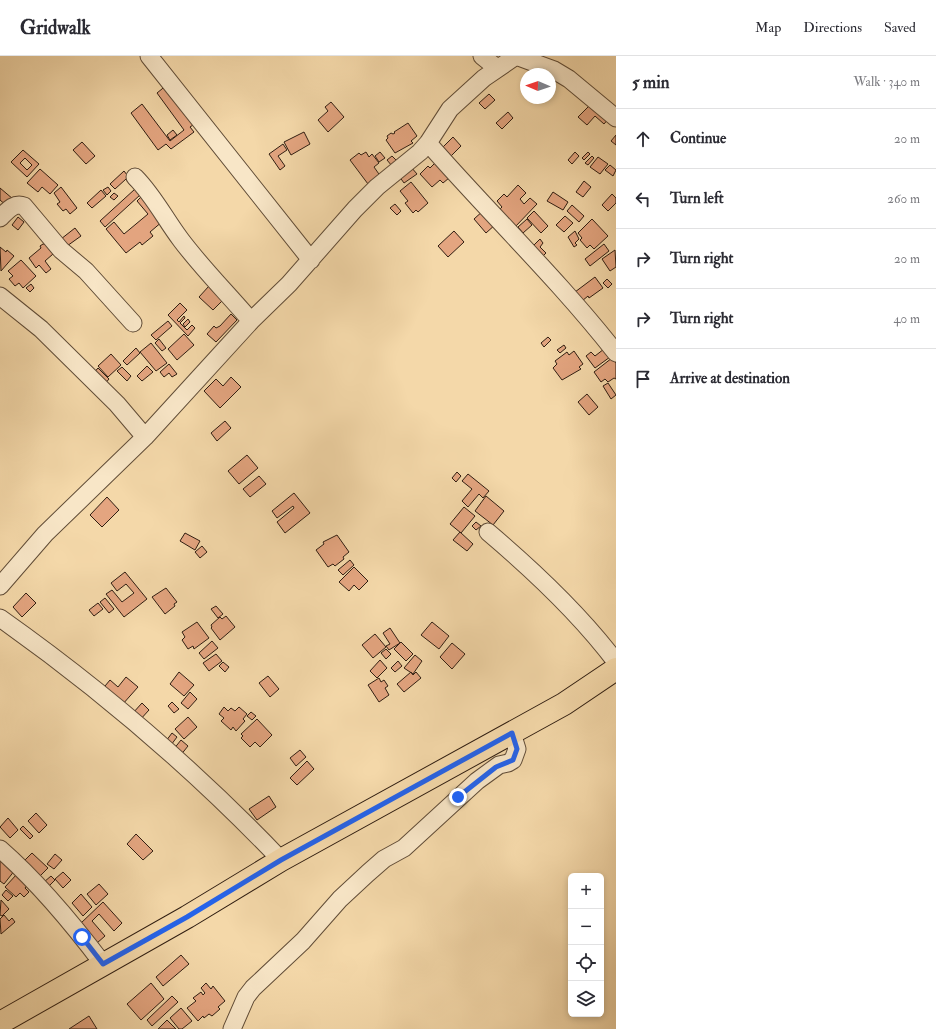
<!DOCTYPE html>
<html lang="en">
<head>
<meta charset="utf-8">
<style>
  :root { --surface:#fff; --page:#f2f2f3; --text:#2b2b33; --muted:#7c7c81; --line:#e1e1e2 }
  body { margin:0; font-family:"IM FELL Double Pica",serif; background:var(--page); color:var(--text) }
  .controls { position:absolute; right:12px; bottom:12px; display:grid; overflow:hidden; border-radius:6px; box-shadow:0 2px 6px #0003 }
  .controls button { width:36px; height:36px; display:grid; place-items:center; padding:0; border:0; border-bottom:1px solid var(--line); background:var(--surface); color:var(--text); font:20px sans-serif }
  .compass { position:absolute; left:520px; top:12px; width:36px; height:36px; border-radius:50%; background:var(--surface); box-shadow:0 2px 6px #0003; rotate:272deg }
  .stop { position:absolute; width:12px; height:12px; margin:-9px; border:3px solid #2563eb; border-radius:50%; background:#fff }
  .stop.end { background:#2563eb; border-color:#fff; box-shadow:0 1px 4px #0008 }
  .list { margin:0; padding:0; list-style:none }
  h2 { display:flex; justify-content:space-between; align-items:center; height:52px; margin:0; padding:0 16px; font-size:17px }
  h2 small { font-size:13px; font-weight:400; color:var(--muted) }
  .list li { display:grid; grid-template-columns:26px 1fr auto; gap:12px; align-items:center; box-sizing:border-box; height:60px; padding:0 16px; border-top:1px solid var(--line) }
  .list b { display:block; font-size:15px; white-space:nowrap }
  .list em { font-size:13px; font-style:normal; color:var(--muted) }
  .icon { flex:none; width:22px; height:22px; fill:none; stroke:currentColor; stroke-width:2; stroke-linecap:round; stroke-linejoin:round }
  .map { position:relative; flex:none; width:616px; height:973px; overflow:hidden }
  header { display:flex; align-items:center; gap:24px; box-sizing:border-box; height:56px; padding:0 20px; background:var(--surface); border-bottom:1px solid var(--line) }
  header strong { font-size:19px }
  nav { display:flex; gap:22px; margin-inline-start:auto; font-size:14px }
  main { display:flex }
  aside { flex:1; background:var(--surface) }
  .map>svg:first-child { display:block }
  .building { fill:#e4a580; stroke:#2f1d11; fill-rule:evenodd }
  .lines { fill:none; stroke-linecap:round; stroke-linejoin:round }
  .minor-casing { stroke:#604c37; stroke-width:19 }
  .major-casing { stroke:#2f1d11; stroke-width:24 }
  .minor { stroke:#f8e6c7; stroke-width:17 }
  .major { stroke:#f4d8a9; stroke-width:22 }
  .route { stroke:#2563eb; stroke-width:5 }
</style>
</head>
<body>
<header>
<strong>Gridwalk</strong>
<nav><a>Map</a><a>Directions</a><a>Saved</a></nav>
</header>
<main>
<div class="map">
<svg width="616" height="973" viewBox="0 0 616 973">
  <rect width="100%" height="100%" fill="#f4d8a9"/>
  <filter id="stains"><feTurbulence type="fractalNoise" baseFrequency=".005" numOctaves="4"/><feColorMatrix values="0 0 0 0 .2 0 0 0 0 .09 0 0 0 0 .02 0 0 0 .5 -.17"/></filter>
  <radialGradient id="worn" r=".72"><stop offset=".6" stop-color="#630" stop-opacity="0"/><stop offset="1" stop-color="#630" stop-opacity=".3"/></radialGradient>
  <path class="building" d="M168,28L196,67L190,71L194,76L171,93L166,88L158,94L131,57L142,48L170,85L184,74L157,37Z
    M489,38L495,44L485,53L479,47Z
    M331,46L344,61L328,76L318,64L328,55L325,51Z
    M593,46L609,62L604,68L595,60L587,69L578,61Z
    M508,56L513,62L502,73L496,67Z
    M408,67L417,80L411,85L413,87L395,97L386,84L388,82L387,80L391,77L393,78L395,77L394,76Z
    M173,74L177,79L170,84L167,79Z
    M304,76L310,88L291,99L284,86Z
    M616,79V89L611,85Z
    M453,81L461,90L451,100L443,91Z
    M82,86L95,100L86,108L73,94Z
    M283,88L287,94L278,100L285,110L280,114L269,98Z
    M23,94L39,108L27,121L11,106ZM25,102L32,109L27,114L20,107Z
    M366,96L369,101L372,98L379,107L374,111L381,121L368,128L350,104L359,97L361,99Z
    M380,96L385,102L379,106L375,100Z
    M575,96L579,100L572,108L568,104Z
    M588,96L590,98L584,104L582,102Z
    M392,100L397,105L392,110L387,104Z
    M592,100L594,102L588,109L585,107Z
    M598,101L608,108L600,118L590,111Z
    M436,106L449,122L443,127L440,124L432,131L420,118L428,110L430,112Z
    M610,109L616,114L613,120L605,114Z
    M411,111L417,118L404,127L399,120Z
    M40,113L58,129L50,138L42,131L38,136L27,127Z
    M124,115L134,128L131,130L126,123L115,133L110,128Z
    M584,125L591,131L583,141L576,136Z
    M411,126L428,147L418,156L416,154L413,157L405,147L408,145L400,135Z
    M518,129L526,137L520,143L524,148L530,142L537,148L515,171L499,154L502,151L497,145L504,138L507,141Z
    M61,131L77,152L70,158L66,153L63,155L57,148L60,146L54,137Z
    M108,131L111,135L107,139L103,134Z
    M0,132L13,143L7,150L0,144Z
    M135,133L140,139L105,171L100,165Z
    M101,134L106,140L92,152L87,147Z
    M553,136L568,146L563,154L547,145Z
    M114,137L118,140L114,144L110,141Z
    M612,138L616,142V147L608,155L602,149Z
    M142,140L163,165L150,176L153,180L142,189L140,186L126,197L106,173L114,166L124,178L148,158L137,145Z
    M395,148L401,155L397,159L390,152Z
    M572,149L584,160L579,166L567,155Z
    M484,154L496,168L486,177L474,163Z
    M534,155L548,170L541,177L527,162Z
    M565,160L573,167L564,176L556,169Z
    M18,161L24,166L18,174L12,169Z
    M527,163L532,169L523,177L518,171Z
    M592,163L608,180L594,193L590,189L587,192L580,184L582,182L578,177Z
    M75,172L81,180L67,190L61,183Z
    M454,175L464,186L448,201L438,190Z
    M575,175L579,183L575,187L577,189L574,191L568,181Z
    M540,183L543,187L540,191L546,197L543,200L530,193Z
    M43,188H45L53,198L45,205L51,213L46,217L39,209L36,212L29,202L41,192L40,190Z
    M604,188L609,195L590,210L585,203Z
    M0,191L6,196L7,194L14,200L1,215Z
    M615,194L616,211L610,215L602,203Z
    M21,204L36,220L23,232L19,227L15,230L9,223L13,220L8,215Z
    M595,221L603,232L589,242L588,240L582,245L575,236Z
    M607,223L612,228L608,232L603,227Z
    M31,228L34,232L30,236L26,232Z
    M209,230L223,244L213,254L199,241Z
    M180,247L187,254L177,264L179,266L184,260L185,262L180,267L187,274L192,269L195,272L188,280L168,259Z
    M231,258L237,264L216,286L207,278L214,270L216,272L220,270Z
    M188,263L190,266L185,271L183,268Z
    M168,265L172,270L156,284L151,279Z
    M184,278L194,289L177,304L168,293Z
    M548,281L551,284L544,291L541,287Z
    M159,283L166,292L162,295L155,287Z
    M151,287L167,307L156,315L140,296Z
    M564,289L566,292L560,297L557,294Z
    M136,292L140,297L127,309L123,305Z
    M604,293L610,301L595,312L586,300L591,296L595,300Z
    M574,295L583,308L579,311L581,313L562,324L553,312L557,308L555,305L567,296L569,299Z
    M111,298L121,309L108,321L98,310Z
    M612,302L616,307V323L614,322L608,326L605,323L601,326L594,316Z
    M169,308L177,318L172,321L169,317L164,321L160,316Z
    M147,310L153,316L142,325L137,320Z
    M122,311L131,320L127,325L117,315Z
    M98,312L109,323L103,330L92,319Z
    M231,321L241,331L220,352L204,335L216,323L223,330Z
    M608,327L616,339L611,343L603,330Z
    M587,338L598,351L589,359L578,346Z
    M225,365L231,372L217,385L211,377Z
    M247,399L258,412L239,428L228,415Z
    M457,416L461,420L456,426L452,422Z
    M468,418L489,435L483,442L479,438L468,451L462,445L472,433L462,425Z
    M259,420L266,428L250,441L243,433Z
    M294,437L310,457L285,477L277,466L294,452L293,450L277,462L272,455Z
    M486,440L504,455L493,469L475,455Z
    M107,441L119,454L102,471L90,459Z
    M464,451L475,460L461,477L450,468Z
    M476,466L481,470L476,474L472,470Z
    M460,476L473,488L467,495L453,484Z
    M185,477L200,485L195,494L180,485Z
    M337,479L349,496L343,501L344,503L335,510L333,508L328,511L316,494L324,488L323,486Z
    M202,490L207,496L200,502L195,496Z
    M350,504L354,509L343,519L338,514Z
    M354,511L368,525L359,534L354,529L349,535L339,526Z
    M125,516L147,543L124,561L106,538L112,534L122,546L134,537L126,528L117,535L111,527Z
    M166,532L177,546L174,548L175,550L165,558L152,541Z
    M26,537L36,547L22,561L13,551Z
    M105,542L114,553L109,557L100,546Z
    M98,547L103,553L94,560L89,554Z
    M216,550L223,558L218,562L211,553Z
    M226,560L235,571L220,584L211,572L212,571L211,569L220,561L222,563Z
    M197,566L209,582L194,593L193,590L188,593L182,584L185,581L182,576Z
    M432,566L449,580L439,593L421,579Z
    M390,572L400,587L389,594L386,590L390,588L383,577Z
    M375,578L386,591L373,602L362,589Z
    M212,585L218,592L204,603L199,597Z
    M401,586L413,598L406,605L394,593Z
    M452,587L465,598L452,613L440,601Z
    M386,593L391,598L386,603L381,597Z
    M216,598L222,605L209,615L203,607Z
    M415,599L422,605L413,618L404,612Z
    M380,604L387,612L377,622L370,615Z
    M398,605L402,610L395,616L391,612Z
    M223,606L229,611L225,616L219,610Z
    M179,616L194,629L184,640L170,628Z
    M411,616L413,619L416,616L421,622L404,636L397,628Z
    M268,620L279,633L270,641L259,627Z
    M126,621L138,631L122,649L105,630L110,624L118,631Z
    M379,622L381,626L384,624L388,630L385,632L389,639L379,646L368,629Z
    M190,636L197,643L188,653L181,647Z
    M172,646L179,653L174,657L168,650Z
    M142,647L149,654L139,665L132,658Z
    M224,651L228,655L231,652L235,655L239,651L247,658L243,663L245,665L236,675L233,671L231,674L221,665L224,662L219,658Z
    M251,656L256,660L252,664L247,660Z
    M188,661L197,671L184,683L175,673Z
    M257,663L272,679L260,691L255,686L250,691L241,682L243,680L241,678Z
    M172,677L177,681L171,689L166,685Z
    M181,684L188,690L180,700L173,694Z
    M300,694L306,701L296,710L290,702Z
    M307,705L314,713L297,729L290,722Z
    M269,740L276,751L257,764L249,753Z
    M36,757L47,769L39,777L28,765Z
    M8,762L18,774L10,782L0,771Z
    M23,770L33,780L30,783L20,773Z
    M136,778L153,795L143,804L127,788Z
    M32,797L48,812L38,822L22,807Z
    M55,798L62,804L54,813L47,808Z
    M2,803L15,814L4,828L0,825V806Z
    M63,816L71,824L63,832L55,823Z
    M17,818L28,828L25,832L29,836L24,841L20,837L16,841L5,831Z
    M51,820L55,824L48,831L44,826Z
    M99,828L108,838L96,849L87,838Z
    M6,834L13,840L8,845L2,839Z
    M81,838L92,851L83,860L72,847Z
    M1,844L9,853L2,860L0,859Z
    M103,846L122,867L114,875L99,858L92,865L105,880L97,887L80,868Z
    M4,859L9,865L12,862L15,866L1,878L0,863Z
    M181,899L189,908L163,930L156,921Z
    M151,927L164,943L141,964L127,948Z
    M206,927L211,933L213,930L225,945L218,951L220,953L212,960L209,958L204,962L203,960L198,965L187,952L196,945L193,942L201,936L203,939L205,937L201,932Z
    M172,940L178,946L152,970L147,964Z
    M181,952L192,965L182,973H179L170,962Z
    M89,960L97,973H69Z
    M167,964L176,973H158Z"/>
  <g class="lines">
    <defs>
      <path id="minor" d="M149,0L311,204
        M482,0L497,12
        M516,0L554,14L569,23L616,62
        M428,87C490,158 558,223 616,297
        M135,121C154,140 165,163 181,184C202,212 228,238 251,265
        M0,162C7,155 14,146 24,150L61,194L86,215L133,267
        M0,240L41,273L117,348L145,381
        M488,476C534,515 580,558 616,606
        M0,530L45,478L145,381L251,265L289,228L355,153L377,131L420,96L428,87L450,53L484,22L516,0
        M0,562C99,632 197,716 281,804
        M0,793C39,827 72,867 103,908
        M232,973L246,941L253,932L303,885L340,843L368,817L384,803L404,792L477,725L499,709L508,707L513,704L517,693L512,677"/>
      <path id="major" d="M0,967L187,861L281,804L564,648L616,613"/>
    </defs>
    <use href="#minor" class="minor-casing"/>
    <use href="#major" class="major-casing"/>
    <use href="#minor" class="minor"/>
    <use href="#major" class="major"/>
  </g>
  <g class="lines">
    <path class="route" d="M82,881L103,908L187,861L281,804L512,677L517,693L513,704L496,711L458,741"/>
  </g>
  <rect width="100%" height="100%" filter="url(#stains)"/>
  <rect width="100%" height="100%" fill="url(#worn)"/>
</svg>
<div class="controls">
<button>+</button>
<button>−</button>
<button><svg class="icon" aria-label="locate" viewBox="0 0 24 24"><circle cx="12" cy="12" r="6"/><path d="M12 2v4M12 18v4M2 12h4M18 12h4"/></svg></button>
<button><svg class="icon" aria-label="layers" viewBox="0 0 24 24"><path d="M12 4l9 5-9 5-9-5zM3 14l9 5 9-5"/></svg></button>
</div>
<svg class="compass" viewBox="-18 -18 36 36"><path d="M0-13l5 13h-10z" fill="#e53935"/><path d="M0 13l5-13h-10z" fill="#7c7c81"/></svg>
<div class="stop" style="left:82px;top:881px"></div>
<div class="stop end" style="left:458px;top:741px"></div>
</div>
<aside>
<h2>5 min<small>Walk · 340 m</small></h2>
<ul class="list">
<li><svg class="icon" aria-label="ahead" viewBox="0 0 24 24"><path d="M12 20V5M6 11l6-6 6 6"/></svg><div><b>Continue</b></div><em>20 m</em></li>
<li><svg class="icon" aria-label="left" viewBox="0 0 24 24"><path d="M17 20v-9H6M10 6l-5 5 5 5"/></svg><div><b>Turn left</b></div><em>260 m</em></li>
<li><svg class="icon" aria-label="right" viewBox="0 0 24 24"><path d="M7 20v-9h11M14 6l5 5-5 5"/></svg><div><b>Turn right</b></div><em>20 m</em></li>
<li><svg class="icon" aria-label="right" viewBox="0 0 24 24"><path d="M7 20v-9h11M14 6l5 5-5 5"/></svg><div><b>Turn right</b></div><em>40 m</em></li>
<li><svg class="icon" aria-label="arrive" viewBox="0 0 24 24"><path d="M6 21V4h12l-3 4 3 4H6"/></svg><div><b>Arrive at destination</b></div></li>
</ul>
</aside>
</main>
</body>
</html>
